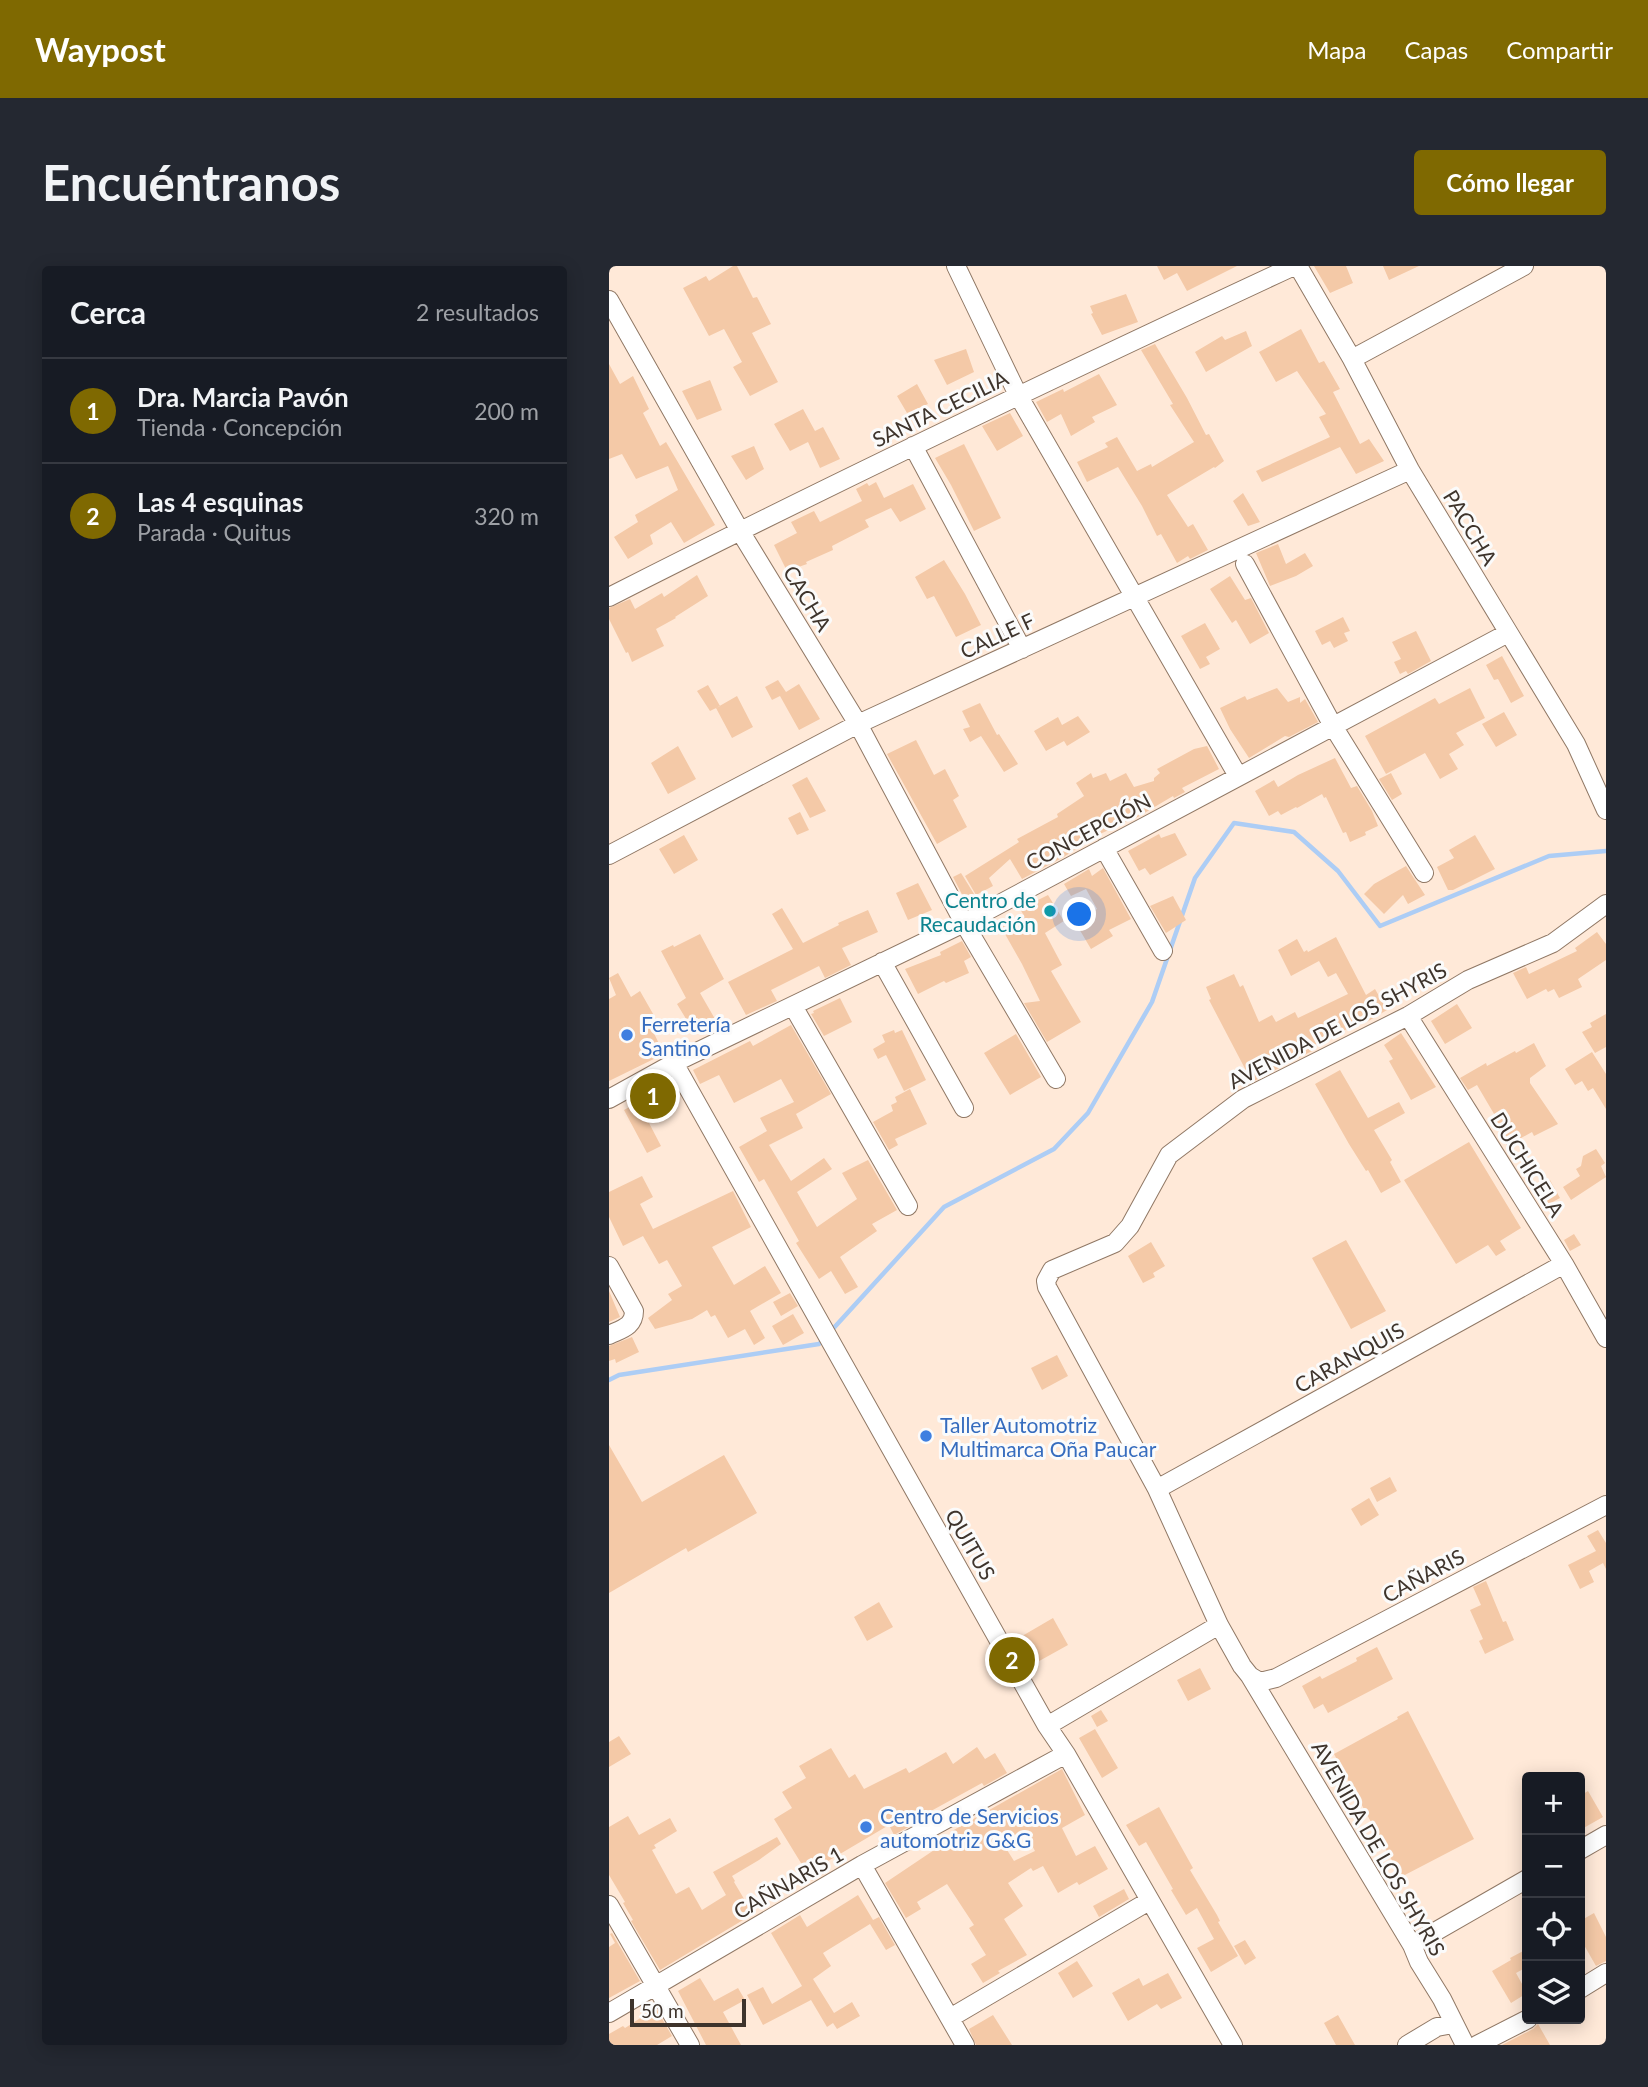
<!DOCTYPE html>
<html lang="es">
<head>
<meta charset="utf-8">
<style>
  :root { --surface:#171b24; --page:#242831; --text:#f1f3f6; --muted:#9ea1a6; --line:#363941; --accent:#7f6901 }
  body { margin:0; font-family:Lato,sans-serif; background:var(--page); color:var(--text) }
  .controls { position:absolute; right:21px; bottom:21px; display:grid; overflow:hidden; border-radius:7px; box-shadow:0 4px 18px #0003 }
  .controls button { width:63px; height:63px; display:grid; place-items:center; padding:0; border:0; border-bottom:2px solid var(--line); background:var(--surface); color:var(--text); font:35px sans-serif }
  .scale { position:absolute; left:21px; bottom:18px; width:116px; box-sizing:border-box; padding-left:7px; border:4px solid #3e342c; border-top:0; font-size:19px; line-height:24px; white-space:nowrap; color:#3e342c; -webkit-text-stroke:5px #fbfbfb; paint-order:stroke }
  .you { position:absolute; left:471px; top:649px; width:24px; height:24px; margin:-18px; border:5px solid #fff; border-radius:50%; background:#1a73e8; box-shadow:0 0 0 10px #1a73e833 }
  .badge { display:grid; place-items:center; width:46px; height:46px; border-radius:50%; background:var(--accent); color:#fff; font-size:23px; font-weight:700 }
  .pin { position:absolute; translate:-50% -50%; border:4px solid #fff; box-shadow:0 2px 7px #0006 }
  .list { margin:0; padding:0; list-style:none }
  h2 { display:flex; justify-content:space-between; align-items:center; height:91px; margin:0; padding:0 28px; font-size:30px }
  h2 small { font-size:23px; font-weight:400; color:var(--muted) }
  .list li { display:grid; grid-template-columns:46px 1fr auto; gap:21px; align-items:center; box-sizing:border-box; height:105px; padding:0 28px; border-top:2px solid var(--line) }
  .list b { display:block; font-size:26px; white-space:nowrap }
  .list p { margin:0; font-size:23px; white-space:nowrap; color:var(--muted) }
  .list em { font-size:23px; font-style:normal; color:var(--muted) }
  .icon { flex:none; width:38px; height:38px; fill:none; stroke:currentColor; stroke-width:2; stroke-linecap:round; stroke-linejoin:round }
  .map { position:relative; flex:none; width:997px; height:1779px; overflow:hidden; border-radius:7px }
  header { display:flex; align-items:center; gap:42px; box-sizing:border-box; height:98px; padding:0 35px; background:var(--accent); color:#fff }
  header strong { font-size:33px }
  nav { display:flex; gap:38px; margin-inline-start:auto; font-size:24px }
  .intro { display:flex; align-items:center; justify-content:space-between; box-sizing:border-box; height:168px; padding:0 42px }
  h1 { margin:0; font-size:49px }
  .button { padding:18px 32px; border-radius:7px; background:var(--accent); color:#fff; font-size:24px; font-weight:700 }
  main { display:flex; gap:42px; padding:0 42px }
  aside { flex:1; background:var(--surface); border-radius:7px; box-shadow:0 4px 18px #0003 }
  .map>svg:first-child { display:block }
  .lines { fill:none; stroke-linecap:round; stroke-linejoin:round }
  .stream { stroke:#adcdf5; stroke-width:4.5 }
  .building { fill:#f4c9a7; fill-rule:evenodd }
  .street-casing { stroke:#907865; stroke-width:20 }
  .street { stroke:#fff; stroke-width:18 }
  .culture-dot { fill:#0f9aa8; stroke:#fbfbfb; stroke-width:2.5 }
  .shop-dot { fill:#3f7fe0; stroke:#fbfbfb; stroke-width:2.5 }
  .labels { text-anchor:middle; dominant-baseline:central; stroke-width:6; stroke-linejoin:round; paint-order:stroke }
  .street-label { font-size:21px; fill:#3e342c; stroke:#fbfbfb }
  .culture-label { font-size:21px; fill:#0d838f; stroke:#fbfbfb; text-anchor:end }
  .shop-label { font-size:21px; fill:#366cbe; stroke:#fbfbfb; text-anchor:start }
</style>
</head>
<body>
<header>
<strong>Waypost</strong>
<nav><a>Mapa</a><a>Capas</a><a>Compartir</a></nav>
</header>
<div class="intro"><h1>Encuéntranos</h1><a class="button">Cómo llegar</a></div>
<main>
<aside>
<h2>Cerca<small>2 resultados</small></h2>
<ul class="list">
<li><span class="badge">1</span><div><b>Dra. Marcia Pavón</b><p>Tienda · Concepción</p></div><em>200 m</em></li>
<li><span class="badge">2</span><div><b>Las 4 esquinas</b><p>Parada · Quitus</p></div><em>320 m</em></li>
</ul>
</aside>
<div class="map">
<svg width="997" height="1779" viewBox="0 0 997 1779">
  <rect width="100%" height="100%" fill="#ffe9d8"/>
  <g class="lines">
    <path class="stream" d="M222,1065L335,941L445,883L479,847L543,736L586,612L625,557L685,566L729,605L771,660L940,590L997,585
      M0,1114L10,1109L210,1078L214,1074"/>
  </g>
  <path class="building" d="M124,0H128L144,32L148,31L162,58L143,67L169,116L141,130L124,101L133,96L115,63L100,70L74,22L97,10L100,15Z
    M548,0H628L578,25L568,7L555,14Z
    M705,0H737L744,17L721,27Z
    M774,0H810L780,14Z
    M517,28L529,56L493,69L482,48L484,47L481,40Z
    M692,63L710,97L715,95L731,123L724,126L751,178L760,173L775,195L747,208L731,181L653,216L647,205L721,171L710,151L717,148L688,105L667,116L650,86Z
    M637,65L643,80L597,106L586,86L613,70L616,74Z
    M546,78L578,132L597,169L600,168L615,195L606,202L605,201L558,229L579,261L584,258L599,284L581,293L579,290L568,297L552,268L548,270L533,240L509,201L478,216L468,196L499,181L496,177L508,171L528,205L542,198L543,201L585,176L561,139L564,138L532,84Z
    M357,83L365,106L338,119L325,94Z
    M0,98L11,118L24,110L40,143L34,147L51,180L57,176L106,259L75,277L62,256L41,269L44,278L19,293L5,271L29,256L26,249L69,224L59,200L27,213L13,188L0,193Z
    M490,108L508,139L483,151L486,156L462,170L452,148L438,156L427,136L454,123L455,126Z
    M101,114L113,144L88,154L73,125Z
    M308,118L319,138L298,147L288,130Z
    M194,143L206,165L214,161L231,193L211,202L199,176L181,185L165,158Z
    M401,147L414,170L388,185L373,160Z
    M355,178L392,252L365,265L342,219L326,192Z
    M145,180L155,203L137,214L122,190Z
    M267,216L275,232L304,218L317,243L291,256L282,242L256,254L260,261L223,280L224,284L197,296L198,298L178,305L165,279L188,267L182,256L205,245L211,256L253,235L247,223L258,217L260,220Z
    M634,227L651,256L639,260L624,235Z
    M669,278L677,298L696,287L704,300L687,310L661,320L647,287Z
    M335,294L356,328L372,359L347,371L325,330L318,333L306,311Z
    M88,309L99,330L66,351L67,352L47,363L55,380L23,396L19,386L17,387L0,353V342L21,333L26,343L53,327L55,331Z
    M621,310L636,334L642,332L660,367L641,378L627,354L623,357L601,323Z
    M734,351L741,365L735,367L739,375L725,382L721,375L713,379L706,365Z
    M596,357L611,383L597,391L601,398L591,403L572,370Z
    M807,365L822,395L799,408L797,405L791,408L785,396L792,393L783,376Z
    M893,390L915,430L902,437L889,413L885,414L877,399Z
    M169,414L177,426L190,418L211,453L190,464L171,430L163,434L156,421Z
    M99,419L111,440L101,445L88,425Z
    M668,422L679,436L691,431V437L696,433L709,456L680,471L676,470L640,492L621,463L611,442L636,430L638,434Z
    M861,422L876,452L847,467L855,479L840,488L849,503L831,513L816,487L777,508L756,470L826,432L830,438Z
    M128,430L144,461L123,472L107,442Z
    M371,437L388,469L390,468L409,498L395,506L372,470L361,476L354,463L361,461L353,445Z
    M895,446L908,469L887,481L873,458Z
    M469,450L481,466L458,480L455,475L437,485L425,465L449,451L453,459Z
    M307,474L325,509L336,503L350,530L344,534L358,561L328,578L278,488Z
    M69,480L87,513L59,528L42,497Z
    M598,480L610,503L573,522L576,526L565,532L564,530L522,555L521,554L491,568L453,592L413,613L401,593L380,612L384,620L367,629L356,610L410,576L408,573L449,551L448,548L475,530L467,517L482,507L484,512L497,507L501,515L517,507L525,521L545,515V512L551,507L548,503L585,483Z
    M726,492L742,522L748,520L763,545L769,560L756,566L757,569L741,576L737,566L734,567L717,531L715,532L713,528L688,542L687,541L672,549L669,545L660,550L646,525L665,514L669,521L689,509Z
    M782,507L793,528L783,534L770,513Z
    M198,511L217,545L201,552L183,519Z
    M191,546L200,564L188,569L179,552Z
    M566,567L578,589L541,609L536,602L530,605L519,585L550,568L552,572Z
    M75,569L89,594L65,608L50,583Z
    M866,569L886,603L844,624H839L828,601L845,592L840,584Z
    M797,600L816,629L799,638L794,629L775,648L755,628L765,618Z
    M494,602L522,653L500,664L504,670L482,683L466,656L488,643L477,623L462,630L455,618L480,603L483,610Z
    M352,607L370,636L360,642L344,611Z
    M309,617L323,644L299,654L287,627Z
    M439,629L455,655L436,667L453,699L442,705L472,756L438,776L415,737L431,735L413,698L392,661L414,648L411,643Z
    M564,630L577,654L557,667L541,640Z
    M173,642L194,677L230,659L229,657L259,644L269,666L233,682L242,699L216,712L210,700L162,724L168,735L137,749L119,716L184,683L163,648Z
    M988,666L997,678V694L969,713L973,721L950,732L945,723L939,726L937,723L918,733L904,707L917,701L920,708L968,685L966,682Z
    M91,668L115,713L91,727L106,753L85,766L68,738L77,732L52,685L64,679L65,681Z
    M727,671L757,729L766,723L778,744L756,757L755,755L703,780L705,784L643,816L600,734L602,733L597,721L625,708L631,721L634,719L650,756L663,749L667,756L686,746L689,752L739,728L727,707L719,711L710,695L682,710L669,684L688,673L695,686L698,684L699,686Z
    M353,675L362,691L355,695L360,707L337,717L335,715L309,728L296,703L332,689L331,686Z
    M9,707L22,731L31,725L47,753L40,757L55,788L0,815V733L7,729L0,712Z
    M231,732L243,756L215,770L202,748L205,747L204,745Z
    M848,738L863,762L836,778L822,755Z
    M997,748V781L986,787L973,766L983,761L981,757Z
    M182,759L222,828L187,848L194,862L160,879L182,915L215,892L223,903L188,926L208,961L248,933L233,907L259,894L288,944L263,958L268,965L231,991L249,1021L236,1028L222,1005L210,1013L187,977L190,975L155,913L150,916L130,881L158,865L151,852L185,836L172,813L125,837L110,809L91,818L84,804L141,775L144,780Z
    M285,764L286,767L293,764L317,814L295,825L277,789L269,793L264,783L276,776L273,769Z
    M792,767L827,821L802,834L780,795L784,793L775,779Z
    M407,768L432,811L401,829L375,787Z
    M925,777L937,800L921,812V817L949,858L925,870L923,866L898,880L884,856L888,853L868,819L859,824L851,812L877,797L878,800L906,785L907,787Z
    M983,786L997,808V843L984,822L979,825L973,815L966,819L956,803Z
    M731,804L759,852L790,836L796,847L765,864L783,894L781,896L792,916L772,927L759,904L757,905L740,878L706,818Z
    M58,820L69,840L40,857L52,880L38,887L15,844Z
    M301,823L318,858L286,873L289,879L280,884L264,856L284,845L282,839L288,836L286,831Z
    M860,876L912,962L891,975L897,984L887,990L879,979L847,998L795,914Z
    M987,883L996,897L992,900L997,911L962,934L954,921L971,910L967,903L972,900L974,890Z
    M33,910L44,931L31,938L44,963L124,925L142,961L103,981L125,1019L156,1000L172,1027L141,1045L156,1072L145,1079L136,1063L119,1072L106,1049L102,1051L98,1044L83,1053L46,1063L39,1052L63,1034L59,1028L73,1020L58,994L50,998L34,970L14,980L0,951V926Z
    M941,914L951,932L940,938L929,921Z
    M965,968L972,979L961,985L955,974Z
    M737,974L777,1045L742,1063L703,992Z
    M542,976L556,1000L544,1007L546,1011L534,1017L519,990Z
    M0,1025L11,1051L0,1056Z
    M181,1027L189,1040L172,1050L164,1036Z
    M184,1048L195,1067L174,1079L163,1060Z
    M23,1071L30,1086L7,1097L6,1093L0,1095V1080Z
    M448,1089L459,1110L433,1124L422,1102Z
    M0,1179L33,1236L115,1189L148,1247L79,1286L77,1282L0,1327Z
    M781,1211L788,1225L768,1236L761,1222Z
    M760,1232L770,1249L752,1260L742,1243Z
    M989,1264L997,1277V1303L994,1297L980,1305L985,1316L971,1323L959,1299L987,1285L978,1270Z
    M877,1315L894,1356L897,1355L905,1374L876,1388L870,1375L874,1373L861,1344L872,1339L864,1321Z
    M270,1336L284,1361L258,1375L245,1351Z
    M444,1352L459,1379L423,1399L408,1373Z
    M768,1381L784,1413L719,1447L714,1438L705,1443L693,1420L711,1410L713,1413L748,1395L747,1392Z
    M591,1402L602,1423L579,1435L568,1414Z
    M492,1444L499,1455L488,1461L482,1450Z
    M799,1445L865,1573L792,1611L725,1488L789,1453L788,1451Z
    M486,1463L509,1502L493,1512L470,1472Z
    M10,1470L22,1488L0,1501V1476Z
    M368,1481L376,1493L386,1487L398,1507L375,1520L373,1517L322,1545L323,1548L285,1569L280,1559L214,1598L219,1606L203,1615L165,1553L183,1542L173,1526L197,1512L190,1500L222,1482L240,1512L246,1508L255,1523L297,1502L300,1507L337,1486L344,1498Z
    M453,1503L476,1549L453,1562L467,1590L486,1580L499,1603L470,1619L468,1616L449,1627L434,1600L424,1605L422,1602L399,1617L414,1640L395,1653L418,1689L389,1705L391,1707L374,1717L362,1698L377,1689L360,1662L365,1659L338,1618L308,1636L312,1643L297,1652L276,1617L346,1570L343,1565ZM415,1564L426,1585L405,1595L393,1576Z
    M979,1525L994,1551L971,1564V1530Z
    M550,1541L584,1602L581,1604L608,1649L611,1655L609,1656L629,1690L602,1706L588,1682L605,1673L588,1642L577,1649L562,1624L564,1623L537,1576L530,1580L517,1559Z
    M19,1550L30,1569L61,1552L68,1565L45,1579L47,1582L43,1584L67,1628L80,1621L93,1644L117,1629L104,1606L168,1571L172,1578L150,1594L123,1610L126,1615L125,1616L144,1648L51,1704L22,1655L24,1654L14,1637L16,1636L0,1609V1561Z
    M515,1623L520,1633L490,1651L484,1640Z
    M249,1629L264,1654L270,1651L286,1679L277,1684L261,1658L214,1687L222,1700L204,1713L225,1747L243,1736L251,1750L228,1763L224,1757L218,1761L202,1734L154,1759L138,1729L154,1721L163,1738L193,1720L162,1667L191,1649L198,1661Z
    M985,1647L997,1671V1695L987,1700L971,1672V1655Z
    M3,1667L31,1715L0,1732V1681L6,1677L1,1668Z
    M636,1674L647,1692L636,1699L625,1680Z
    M918,1683V1701L907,1707L918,1727L902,1737L883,1705L902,1694L901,1692Z
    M468,1695L484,1720L464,1732L449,1707Z
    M559,1707L573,1732L552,1743L548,1738L519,1755L503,1727L530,1712L534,1720Z
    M91,1712L105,1735L129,1722L136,1734L114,1746L132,1779H97L69,1725Z
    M47,1742L63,1770L48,1779H0V1768L14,1760L16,1762Z
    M384,1749L403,1779H367L360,1763Z
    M729,1749L746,1779H727L715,1757Z
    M929,1758L941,1779H893L924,1763Z"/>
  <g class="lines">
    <defs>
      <path id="street" d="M347,0L409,129L629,510
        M689,0L743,93L801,204L967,478L997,544
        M0,34L131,265L249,458L355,657L447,813
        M743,93L915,0
        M304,180L413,383
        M636,298L724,460L815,607
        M0,331C226,216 455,107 685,0
        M495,582L554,685
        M0,589L249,458L801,204
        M997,638L944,677L859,714L799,750L634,833L560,889L521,960L506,977L443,1004L437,1015L438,1021L548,1223L610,1359L633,1400L641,1410L651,1416L667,1412L997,1239
        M273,696L355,842
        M184,740L299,940
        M799,750L955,998L997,1072
        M65,797L438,1460L457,1488L624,1779
        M0,833L65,797L355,657L899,367
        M0,1000L25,1045C25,1061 12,1063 0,1069
        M548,1223L955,998
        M641,1410L803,1679L810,1696L833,1733L856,1779
        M438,1460L610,1359
        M971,1584L997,1569
        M253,1599L356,1779
        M0,1639L81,1779
        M803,1679L918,1613
        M971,1723L997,1707
        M0,1747L253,1599L457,1488
        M341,1752L540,1635
        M798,1779L828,1761L844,1758
        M868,1779L919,1753"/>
    </defs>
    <use href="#street" class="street-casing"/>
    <use href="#street" class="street"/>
  </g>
  <circle class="culture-dot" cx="441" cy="645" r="7"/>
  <g class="shop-dot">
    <circle cx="18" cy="769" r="7"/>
    <circle cx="317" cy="1170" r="7"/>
    <circle cx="257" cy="1561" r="7"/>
  </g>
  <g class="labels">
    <g class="street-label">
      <text transform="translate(331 142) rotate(-26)">SANTA CECILIA</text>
      <text transform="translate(862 261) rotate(59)">PACCHA</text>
      <text transform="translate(199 332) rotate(59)">CACHA</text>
      <text transform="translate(388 369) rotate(-25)">CALLE F</text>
      <text transform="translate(479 565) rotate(-28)">CONCEPCIÓN</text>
      <text transform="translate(728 759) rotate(-28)">AVENIDA DE LOS SHYRIS</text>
      <text transform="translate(919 898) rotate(58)">DUCHICELA</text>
      <text transform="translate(740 1091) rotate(-29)">CARANQUIS</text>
      <text transform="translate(362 1278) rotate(60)">QUITUS</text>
      <text transform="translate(814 1309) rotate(-28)">CAÑARIS</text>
      <text transform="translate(770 1582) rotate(60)">AVENIDA DE LOS SHYRIS</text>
      <text transform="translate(179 1616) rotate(-30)">CAÑNARIS 1</text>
    </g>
    <g class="culture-label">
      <text x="427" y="633">Centro de<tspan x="427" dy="24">Recaudación</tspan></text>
    </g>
    <g class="shop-label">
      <text x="32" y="757">Ferretería<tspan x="32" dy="24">Santino</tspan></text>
      <text x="331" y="1158">Taller Automotriz<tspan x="331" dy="24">Multimarca Oña Paucar</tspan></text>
      <text x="271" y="1549">Centro de Servicios<tspan x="271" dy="24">automotriz G&amp;G</tspan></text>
    </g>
  </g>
</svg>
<div class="controls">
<button>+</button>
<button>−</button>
<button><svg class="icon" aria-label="locate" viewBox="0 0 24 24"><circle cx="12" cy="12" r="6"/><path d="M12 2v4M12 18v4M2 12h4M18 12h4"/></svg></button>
<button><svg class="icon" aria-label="layers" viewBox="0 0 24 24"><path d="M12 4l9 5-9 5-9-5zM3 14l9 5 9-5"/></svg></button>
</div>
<div class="scale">50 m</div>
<div class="you"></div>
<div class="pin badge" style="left:44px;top:830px">1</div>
<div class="pin badge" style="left:403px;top:1394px">2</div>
</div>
</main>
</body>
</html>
